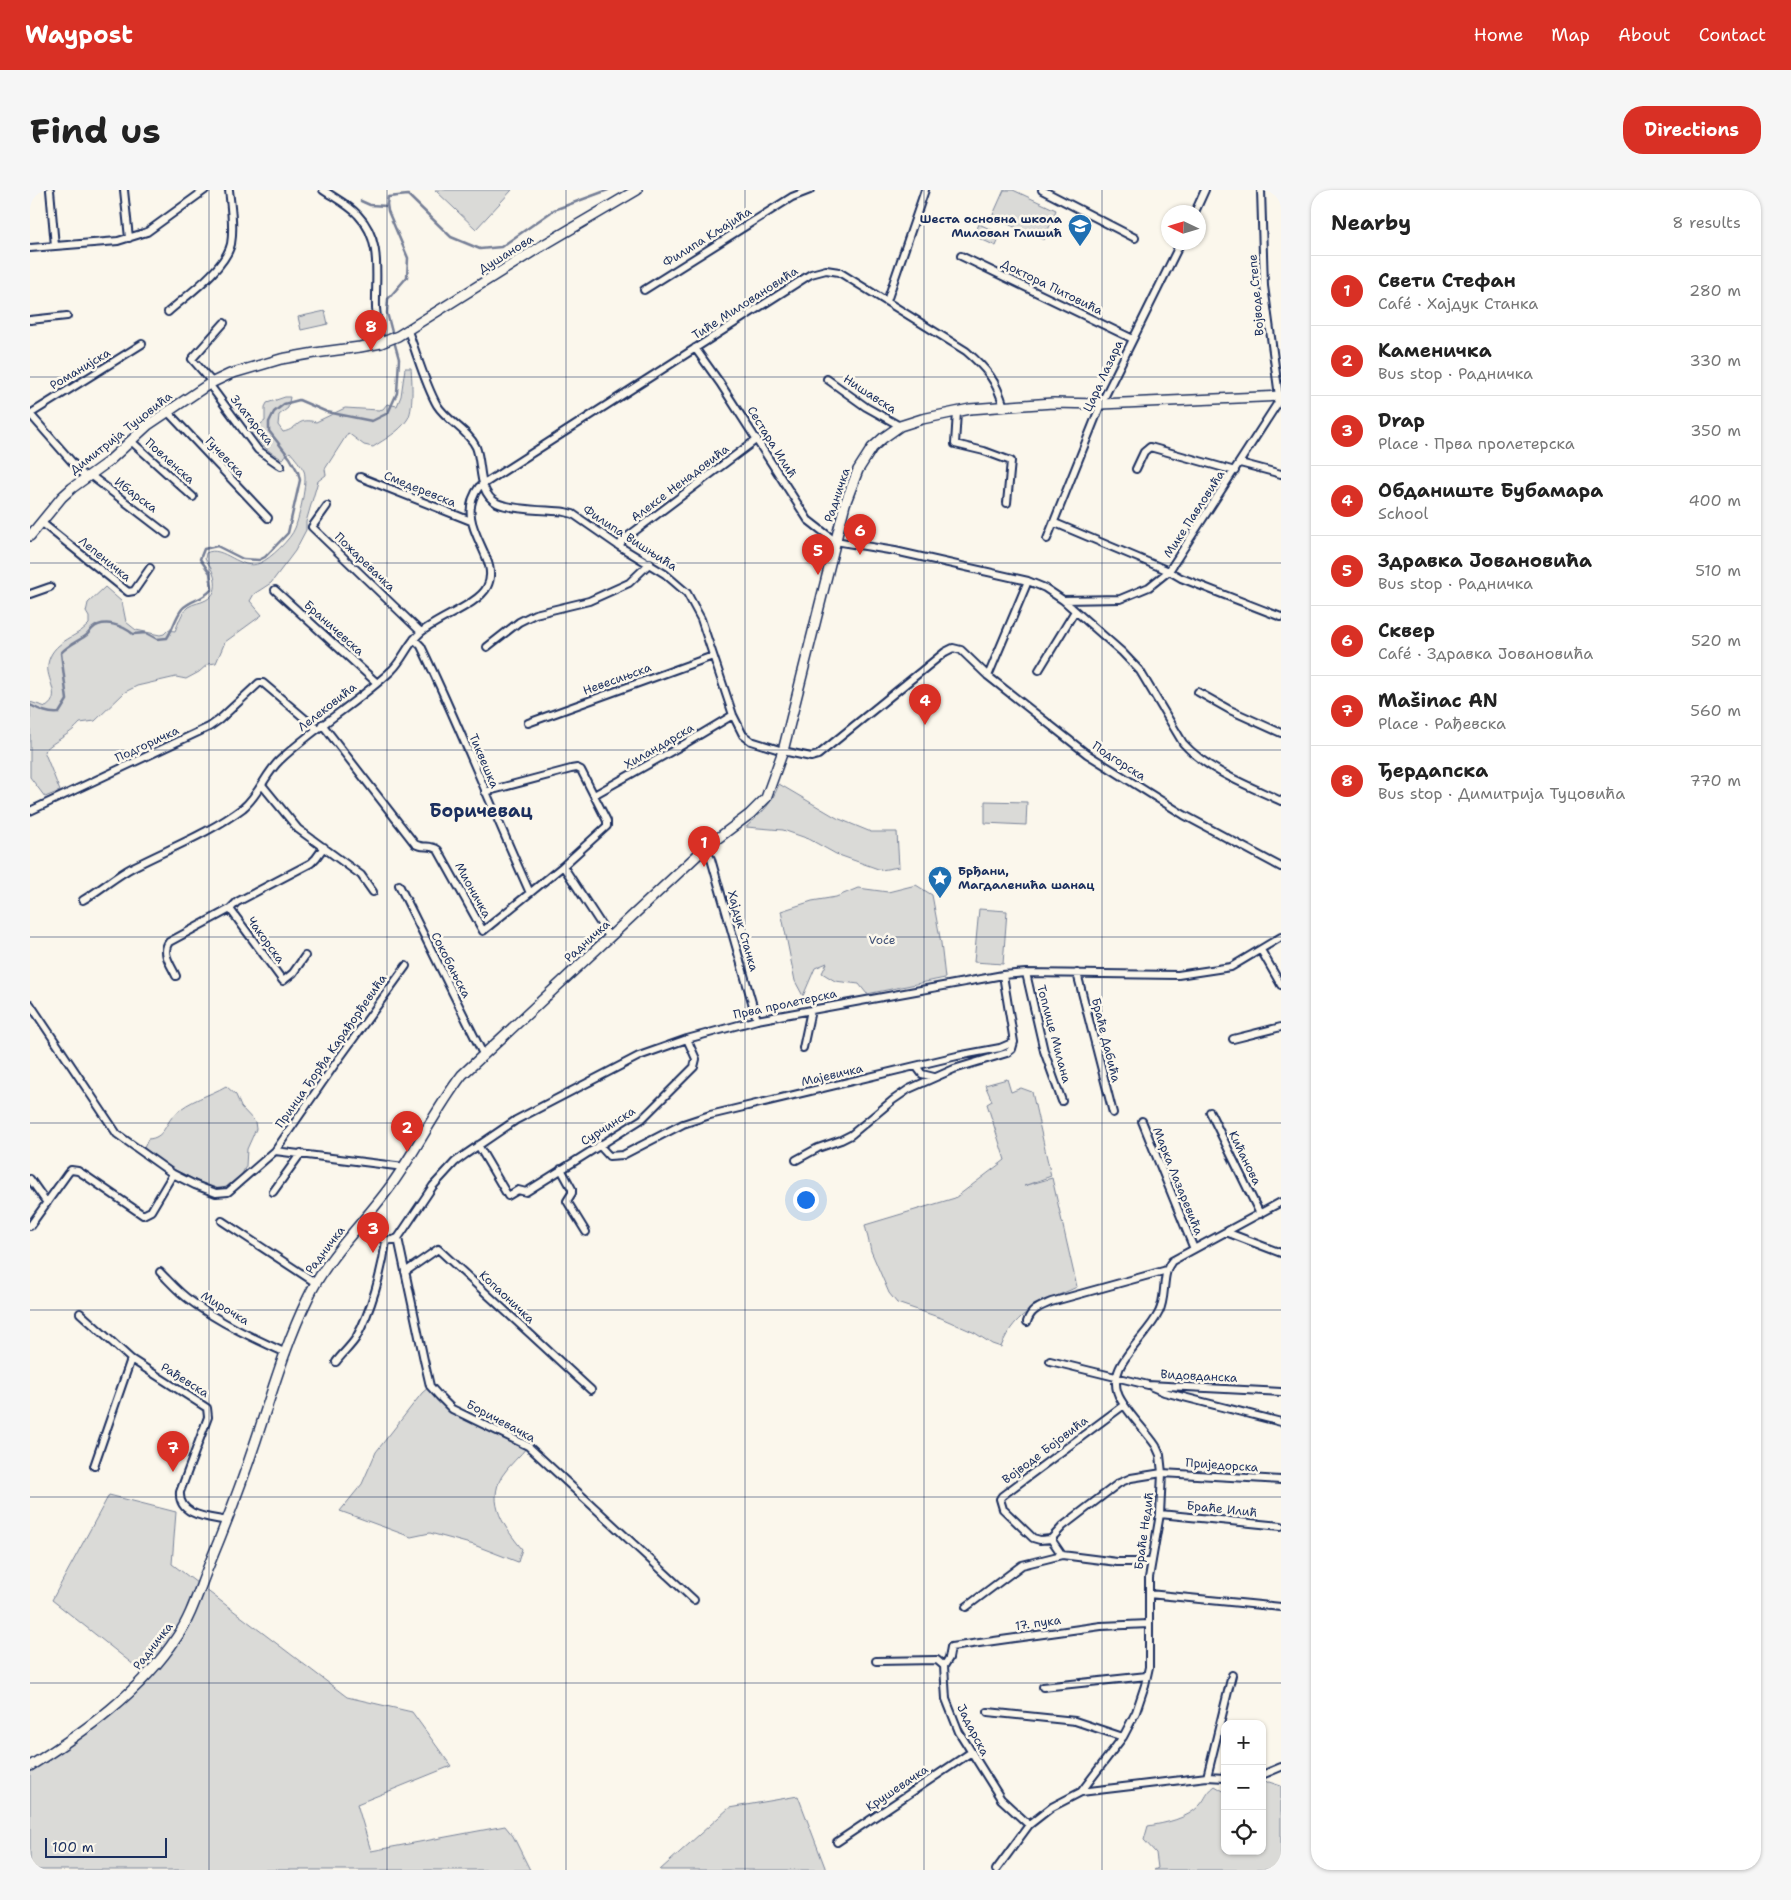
<!DOCTYPE html>
<html lang="en">
<head>
<meta charset="utf-8">
<style>
  :root { --surface:#fff; --page:#f6f6f6; --text:#222; --muted:#767676; --line:#e0e0e0; --accent:#d93025 }
  body { margin:0; font-family:"Shantell Sans",sans-serif; background:var(--page); color:var(--text) }
  .controls { position:absolute; right:15px; bottom:15px; display:grid; overflow:hidden; border-radius:10px; box-shadow:0 1px 4px #0004 }
  .controls button { width:45px; height:45px; display:grid; place-items:center; padding:0; border:0; border-bottom:1px solid var(--line); background:var(--surface); color:var(--text); font:25px sans-serif }
  .compass { position:absolute; left:1131px; top:15px; width:45px; height:45px; border-radius:50%; background:var(--surface); box-shadow:0 1px 4px #0004; rotate:274deg }
  .scale { position:absolute; left:15px; bottom:12px; width:122px; box-sizing:border-box; padding-left:5px; border:2px solid #1b2f5e; border-top:0; font-size:14px; line-height:18px; white-space:nowrap; color:#1b2f5e; -webkit-text-stroke:4px #fbf7ec; paint-order:stroke }
  .you { position:absolute; left:775px; top:1009px; width:18px; height:18px; margin:-12px; border:4px solid #fff; border-radius:50%; background:#1a73e8; box-shadow:0 0 0 8px #1a73e833 }
  .badge { display:grid; place-items:center; width:32px; height:32px; border-radius:50%; background:var(--accent); color:#fff; font-size:16px; font-weight:700 }
  .pin { position:absolute; translate:-50% -41px; filter:drop-shadow(0 1px 2px #0008) }
  .pin::after { content:''; position:absolute; top:26px; width:18px; height:15px; background:inherit; clip-path:polygon(0 0,100% 0,50% 100%) }
  .list { margin:0; padding:0; list-style:none }
  h2 { display:flex; justify-content:space-between; align-items:center; height:65px; margin:0; padding:0 20px; font-size:21px }
  h2 small { font-size:16px; font-weight:400; color:var(--muted) }
  .list li { display:grid; grid-template-columns:32px 1fr auto; gap:15px; align-items:center; box-sizing:border-box; height:70px; padding:0 20px; border-top:1px solid var(--line) }
  .list b { display:block; font-size:19px; white-space:nowrap }
  .list p { margin:0; font-size:16px; white-space:nowrap; color:var(--muted) }
  .list em { font-size:16px; font-style:normal; color:var(--muted) }
  .icon { flex:none; width:28px; height:28px; fill:none; stroke:currentColor; stroke-width:2; stroke-linecap:round; stroke-linejoin:round }
  .map { position:relative; flex:none; width:1251px; height:1680px; overflow:hidden; border-radius:20px }
  header { display:flex; align-items:center; gap:30px; box-sizing:border-box; height:70px; padding:0 25px; background:var(--accent); color:#fff }
  header strong { font-size:24px }
  nav { display:flex; gap:28px; margin-inline-start:auto; font-size:18px }
  .intro { display:flex; align-items:center; justify-content:space-between; box-sizing:border-box; height:120px; padding:0 30px }
  h1 { margin:0; font-size:35px }
  .button { padding:12px 22px; border-radius:20px; background:var(--accent); color:#fff; font-size:18px; font-weight:700 }
  main { display:flex; gap:30px; padding:0 30px }
  aside { flex:1; background:var(--surface); border-radius:20px; box-shadow:0 1px 4px #0004 }
  .map>svg:first-child { display:block }
  .green { fill:#dadad7; stroke:#7a849a }
  .lines { fill:none; stroke-linecap:round; stroke-linejoin:round }
  .stream { stroke:#747e96; stroke-width:2.5 }
  .street-casing { stroke:#1b2f5e; stroke-width:10 }
  .secondary-casing { stroke:#1b2f5e; stroke-width:12 }
  .street { stroke:#fbf7ec; stroke-width:6 }
  .secondary { stroke:#fbf7ec; stroke-width:9 }
  .grid { fill:none; stroke:#1b2f5e; stroke-width:1; stroke-opacity:0.55 }
  .labels { text-anchor:middle; dominant-baseline:central; stroke-width:5; stroke-linejoin:round; paint-order:stroke }
  .poi-label { font-size:12px; font-weight:bold; fill:#1b2f5e; stroke:#fbf7ec; text-anchor:end }
  .street-label { font-size:12px; fill:#1b2f5e; stroke:#fbf7ec }
  .park-label { font-size:12px; fill:#415176; stroke:#fbf7ec }
  .district-label { font-size:18px; font-weight:bold; fill:#1b2f5e; stroke:#fbf7ec }
</style>
</head>
<body>
<header>
<strong>Waypost</strong>
<nav><a>Home</a><a>Map</a><a>About</a><a>Contact</a></nav>
</header>
<div class="intro"><h1>Find us</h1><a class="button">Directions</a></div>
<main>
<div class="map">
<svg width="1251" height="1680" viewBox="0 0 1251 1680">
  <rect width="100%" height="100%" fill="#fbf7ec"/>
  <filter id="ink" filterUnits="userSpaceOnUse"><feTurbulence type="fractalNoise" baseFrequency=".02" numOctaves="2"/><feDisplacementMap in="SourceGraphic" scale="10" xChannelSelector="R" yChannelSelector="G"/><feConvolveMatrix kernelMatrix="1 2 1 2 8 2 1 2 1" color-interpolation-filters="sRGB"/></filter>
  <g filter="url(#ink)">
    <path class="green" d="M405,0H482L446,39Z
      M974,0H983L1026,20L1014,50L962,27Z
      M949,34L971,44L966,56L944,46Z
      M295,121L298,134L271,140L268,127Z
      M375,178H381C382,190 384,221 377,230C369,242 355,249 343,257L334,255L318,243L295,279L296,285L288,291L276,332V340L265,361L241,393L224,404L220,411L232,425L195,452L186,473L178,474L169,482L156,489L146,487L107,496L95,502L65,531L50,533C40,545 25,550 14,561L30,601L15,607L0,587V512L16,517C33,506 15,489 18,474C22,451 45,449 59,434V427L56,422L58,413L75,397L92,412L96,432L106,440L130,445L134,444L138,440L145,441C149,432 151,423 158,417C164,413 171,413 176,410C193,401 183,379 175,369L176,363C193,354 211,382 230,373C240,369 261,349 265,338C269,328 278,291 274,281C271,275 265,268 260,262L252,269C236,260 231,256 222,240L235,231V217L237,213L255,207H260L258,218L249,225L248,235L253,242C269,239 266,227 286,232L315,218L349,220L353,219L357,214L367,216L371,206Z
      M749,594L807,628L841,642H867L869,677L851,680L806,664L779,649L753,640L716,637C733,622 741,615 749,594Z
      M955,611L997,612L996,635L955,633Z
      M886,695L902,705L911,753L915,788L837,804L829,794L805,791L792,783L797,773L785,778L773,806L765,791L751,721L782,711L806,707L828,698L858,702Z
      M949,719L977,721L973,774L944,772Z
      M977,889L981,902L991,898L1002,902L1021,986L994,996L1022,988L1047,1097C1014,1112 985,1120 971,1157L962,1154L945,1143L911,1128L867,1113L859,1103L841,1061L835,1035L925,1008L975,970L957,914L962,911L955,895Z
      M196,896L206,905L211,917L225,932L226,939L217,959L216,976L212,984L196,997L186,1000L139,977L114,958L118,949C135,948 135,933 145,924C159,910 179,906 196,896Z
      M400,1196L415,1214L498,1256C490,1266 479,1275 472,1286C456,1313 475,1338 492,1359L488,1372L444,1355L400,1343L381,1347L310,1321L332,1294L346,1262L392,1203Z
      M79,1305L146,1322L142,1374L317,1507L382,1522L421,1576L327,1614L341,1661L475,1636L483,1646L500,1680H0V1580L119,1487L22,1410Z
      M1239,1592L1251,1596V1680H1124L1128,1678L1126,1663L1114,1650L1118,1636C1136,1633 1157,1629 1170,1615C1177,1607 1175,1604 1185,1596L1195,1602V1661H1232V1593Z
      M768,1606L796,1680H630L699,1618Z"/>
    <g class="lines">
      <path class="stream" d="M331,11L340,15L357,16
        M363,146L357,123L358,109L377,87L378,68L358,21L357,14L358,7L378,5L421,47L450,59L471,57L524,20L578,0
        M0,515C10,520 18,524 29,523L37,510L31,463C37,456 46,452 54,447C58,445 59,442 62,439C74,428 93,436 103,444L116,443L127,449L137,448C143,439 145,428 152,419C161,409 172,411 182,399L180,383L170,369L174,359L187,356L213,369L229,370L235,367L258,343L270,290L268,282L260,268L239,241V232L244,222L254,214L269,210L297,222L342,231L358,223L367,203L369,169L364,151"/>
      <defs>
        <path id="street" d="M20,0L25,56
          M94,0L99,48
          M293,0C305,8 319,15 328,25C353,51 345,86 346,118C347,130 349,142 351,153
          M1012,0L1105,48
          M1165,22L1175,0
          M0,58L88,51L117,42L175,0
          M931,66L1103,149
          M614,100L762,7L780,0
          M857,111L895,0
          M138,122C156,106 195,79 201,54C204,37 201,17 199,0
          M0,130L37,126
          M378,141C387,164 395,194 407,215C417,231 438,240 446,257C453,275 447,302 467,313C481,320 518,320 535,322L543,324L589,356L635,384L657,403L671,429L703,525L713,545L721,551L753,561L781,567L788,565L915,462L923,458L931,460L958,486L1057,564L1154,625L1251,677
          M665,158L690,193L778,330L805,351L865,361L998,391L1015,398L1033,410L1092,462L1110,481L1153,553C1178,581 1217,595 1251,611
          M797,189L836,217L870,236
          M182,192L162,169L194,133
          M179,194L228,260L251,276
          M137,221L238,328
          M927,222L925,254L954,261L981,271L977,313
          M0,224L112,154
          M0,224L56,288
          M101,251L163,307
          M1210,273L1251,284
          M1106,279L1114,262L1120,257L1205,281
          M60,285L137,344
          M330,287L441,331
          M297,316L282,337L391,442
          M11,332L98,402L104,401L120,378
          M1025,333L1139,381L1151,388L1251,427
          M1017,349L1071,214L1151,52
          M589,356L593,350L727,249
          M245,400L347,493
          M0,404L20,397
          M1033,410L1090,409L1119,397L1139,381L1247,214L1249,206L1234,96L1231,0
          M384,449L391,456C430,537 463,621 500,703
          M457,457L489,432L505,424L559,411L599,393L620,373
          M1009,480L1045,421
          M958,486L998,391
          M1168,502L1200,520L1251,543
          M498,533L683,466
          M292,534L385,654C393,659 400,654 408,660L453,741L533,676L580,748
          M232,595L268,639L331,685L343,702
          M455,602L541,579L547,578L551,580L577,631V636L533,676
          M564,605L651,556L703,525
          M0,621L179,537L189,530L229,493H233L286,538
          M675,658L681,669L727,830
          M369,695L453,864
          M53,710C70,700 86,686 103,677C140,658 180,643 213,618C229,605 235,584 250,570C285,537 327,513 362,480C373,469 378,454 389,444C405,429 448,415 457,397C473,367 421,335 449,297L781,84L796,80L809,82L936,161C957,179 966,190 974,217
          M200,719L253,791L263,783L275,766
          M1231,760L1251,795
          M996,783L1014,861L1032,911
          M1047,783L1083,923
          M146,786C141,775 131,763 139,752L200,719L207,712L281,673L286,668L294,657
          M0,814L87,944L143,984L165,995L186,1003L198,1002L245,961L303,877L376,776
          M1203,849L1251,837
          M773,858L781,820
          M886,876L892,884L904,887
          M1180,922L1230,1024
          M1112,931L1164,1059
          M448,955L478,1006L488,1000L496,1002L612,929L664,877L666,869L657,849
          M569,955L579,966L593,965L653,934L680,925L927,866L970,858L984,852L973,785
          M245,961L374,977
          M766,970L788,958L811,950L821,945L863,910L879,899L924,879L977,863L982,859L984,852
          M531,979L542,999V1003L537,1011L556,1042
          M0,989L17,1013
          M243,1002L271,963
          M192,1031L286,1093
          M332,1032C343,1042 352,1056 368,1048L403,996L425,972L436,964L486,930L609,866L657,849L727,830L973,785L996,783L1148,785L1201,777L1251,747
          M0,1036L38,983L41,980L48,981L56,986L113,1025L121,1021L143,984
          M1196,1042L1251,1063
          M368,1048L394,1170L400,1196L409,1206L422,1219L498,1256L664,1410
          M130,1082C140,1092 149,1103 161,1111C190,1133 223,1148 256,1163
          M375,1082L408,1059L561,1200
          M50,1123L101,1169L177,1218L178,1227L150,1302C148,1326 179,1327 197,1331
          M997,1132C1001,1119 1010,1117 1021,1112L1137,1080
          M1020,1171L1118,1195L1251,1202
          M306,1172C312,1164 321,1156 326,1148C341,1121 352,1082 356,1051
          M1122,1197L1134,1202L1251,1232
          M1094,1215L972,1306L970,1309L973,1319L1003,1348L1010,1350L1021,1349L1033,1336L1089,1293L1101,1288L1132,1283L1251,1290
          M64,1276L101,1169
          M1130,1324L1251,1336
          M1021,1349L1032,1365L1087,1372H1121
          M1119,1404L1251,1417
          M936,1417L992,1375L1032,1365
          M846,1471L907,1470L914,1476L916,1509L929,1542L971,1609L999,1635
          M914,1476L919,1468L921,1457L1071,1436L1119,1434
          M1013,1497L1117,1486
          M958,1522L1045,1531L1093,1547
          M1232,1585L1251,1577
          M1177,1587L1202,1485
          M1051,1602L1177,1587L1195,1588
          M807,1652L940,1563
          M966,1680L999,1635L1022,1617L1051,1602L1093,1547L1106,1522L1115,1495L1119,1477V1388L1130,1324L1132,1283L1130,1265L1126,1256C1115,1240 1101,1227 1091,1210C1071,1178 1116,1150 1129,1122C1137,1106 1131,1084 1142,1071L1251,1012"/>
        <path id="secondary" d="M0,346L32,307L42,298L78,272L118,235L179,194L200,184L251,169L285,163L330,157L351,153L368,146L510,57L607,0
          M0,1576C54,1542 111,1502 147,1447C162,1425 169,1399 179,1375C196,1334 212,1292 226,1250C242,1202 256,1153 278,1108C298,1065 335,1032 362,994C387,959 406,919 432,885L675,658L720,624L736,608L753,561L815,314L828,280L842,258L853,248L870,236L892,229L940,219L1023,213L1071,214L1251,206"/>
      </defs>
      <use href="#street" class="street-casing"/>
      <use href="#secondary" class="secondary-casing"/>
      <use href="#street" class="street"/>
      <use href="#secondary" class="secondary"/>
    </g>
  </g>
  <path class="grid" d="M179,0V1680M357,0V1680M536,0V1680M715,0V1680M894,0V1680M1072,0V1680M0,187H1251M0,373H1251M0,560H1251M0,747H1251M0,933H1251M0,1120H1251M0,1307H1251M0,1493H1251"/>
  <defs>
    <symbol id="school-pin" viewBox="-11 -11 22 30"><path d="M0 17L-7.5 6A9.5 9.5 0 1 1 7.5 6Z" fill="#1f6fb2" stroke="#fbf7ec"/><path d="M0-5L7-2L0 1L-7-2ZM-4 1L0 2.5L4 1V4Q0 6-4 4Z" fill="#fff"/></symbol>
    <symbol id="sight-pin" viewBox="-11 -11 22 30"><path d="M0 17L-7.5 6A9.5 9.5 0 1 1 7.5 6Z" fill="#1f6fb2" stroke="#fbf7ec"/><path d="M0-6L1.8-2.2L6-1.7L2.9 1.2L3.7 5.4L0 3.3L-3.7 5.4L-2.9 1.2L-6-1.7L-1.8-2.2Z" fill="#fff"/></symbol>
  </defs>
  <g fill-rule="evenodd">
    <use href="#school-pin" x="1036" y="22" width="28" height="38"/>
    <use href="#sight-pin" x="896" y="674" width="28" height="38"/>
  </g>
  <g class="labels">
    <g class="poi-label">
      <text x="1032" y="29">Шеста основна школа<tspan x="1032" dy="14">Милован Глишић</tspan></text>
      <text x="928" y="681" text-anchor="start">Брђани,<tspan x="928" dy="14">Магдаленића шанац</tspan></text>
    </g>
    <g class="street-label">
      <text transform="translate(677 47) rotate(-32)">Филипа Кљајића</text>
      <text transform="translate(476 64) rotate(-32)">Душанова</text>
      <text transform="translate(1022 97) rotate(26)">Доктора Питовића</text>
      <text transform="translate(1226 105) rotate(-95)">Војводе Степе</text>
      <text transform="translate(715 113) rotate(-33)">Тиће Миловановића</text>
      <text transform="translate(50 179) rotate(-31)">Романијска</text>
      <text transform="translate(1073 186) rotate(-65)">Цара Лазара</text>
      <text transform="translate(840 204) rotate(33)">Нишавска</text>
      <text transform="translate(222 230) rotate(51)">Златарска</text>
      <text transform="translate(91 243) rotate(-38)">Димитрија Туцовића</text>
      <text transform="translate(742 252) rotate(58)">Сестара Илић</text>
      <text transform="translate(195 267) rotate(46)">Гучевска</text>
      <text transform="translate(140 271) rotate(42)">Повленска</text>
      <text transform="translate(650 293) rotate(-37)">Алексе Ненадовића</text>
      <text transform="translate(390 299) rotate(22)">Смедеревска</text>
      <text transform="translate(106 305) rotate(37)">Ибарска</text>
      <text transform="translate(807 305) rotate(-71)">Радничка</text>
      <text transform="translate(1164 324) rotate(-57)">Мике Павловића</text>
      <text transform="translate(600 348) rotate(33)">Филипа Вишњића</text>
      <text transform="translate(75 369) rotate(39)">Лепеничка</text>
      <text transform="translate(335 372) rotate(44)">Пожаревачка</text>
      <text transform="translate(304 438) rotate(42)">Браничевска</text>
      <text transform="translate(587 489) rotate(-20)">Невесињска</text>
      <text transform="translate(297 517) rotate(-38)">Лелековића</text>
      <text transform="translate(117 554) rotate(-25)">Подгоричка</text>
      <text transform="translate(629 556) rotate(-30)">Хиландарска</text>
      <text transform="translate(454 571) rotate(67)">Тиквешка</text>
      <text transform="translate(1089 571) rotate(33)">Подгорска</text>
      <text transform="translate(443 700) rotate(61)">Мионичка</text>
      <text transform="translate(713 741) rotate(74)">Хајдук Станка</text>
      <text transform="translate(236 750) rotate(54)">Чакорска</text>
      <text transform="translate(557 751) rotate(-42)">Радничка</text>
      <text transform="translate(421 775) rotate(63)">Сокобањска</text>
      <text transform="translate(755 814) rotate(-12)">Прва пролетерска</text>
      <text transform="translate(1024 844) rotate(75)">Топлице Милана</text>
      <text transform="translate(1076 850) rotate(76)">Браће Дабића</text>
      <text transform="translate(301 861) rotate(-55)">Принца Ђорђа Карађорђевића</text>
      <text transform="translate(802 885) rotate(-13)">Мајевичка</text>
      <text transform="translate(578 936) rotate(-32)">Сурчинска</text>
      <text transform="translate(1215 968) rotate(64)">Кићанова</text>
      <text transform="translate(1148 991) rotate(68)">Марка Лазаревића</text>
      <text transform="translate(295 1060) rotate(-53)">Радничка</text>
      <text transform="translate(477 1107) rotate(43)">Копаоничка</text>
      <text transform="translate(195 1118) rotate(31)">Мирочка</text>
      <text transform="translate(1169 1186) rotate(3)">Видовданска</text>
      <text transform="translate(155 1190) rotate(32)">Рађевска</text>
      <text transform="translate(471 1231) rotate(28)">Боричевачка</text>
      <text transform="translate(1015 1260) rotate(-37)">Војводе Бојовића</text>
      <text transform="translate(1192 1275) rotate(4)">Приједорска</text>
      <text transform="translate(1192 1319) rotate(6)">Браће Илић</text>
      <text transform="translate(1114 1341) rotate(-82)">Браће Недић</text>
      <text transform="translate(1008 1433) rotate(-8)">17. пука</text>
      <text transform="translate(123 1456) rotate(-52)">Радничка</text>
      <text transform="translate(943 1540) rotate(63)">Јадарска</text>
      <text transform="translate(867 1598) rotate(-34)">Крушевачка</text>
    </g>
    <g class="park-label">
      <text x="852" y="750">Voće</text>
    </g>
    <g class="district-label">
      <text x="451" y="621">Боричевац</text>
    </g>
  </g>
</svg>
<div class="controls">
<button>+</button>
<button>−</button>
<button><svg class="icon" aria-label="locate" viewBox="0 0 24 24"><circle cx="12" cy="12" r="6"/><path d="M12 2v4M12 18v4M2 12h4M18 12h4"/></svg></button>
</div>
<svg class="compass" viewBox="-18 -18 36 36"><path d="M0-13l5 13h-10z" fill="#e53935"/><path d="M0 13l5-13h-10z" fill="#767676"/></svg>
<div class="scale">100 m</div>
<div class="you"></div>
<div class="pin badge" style="left:674px;top:677px">1</div>
<div class="pin badge" style="left:377px;top:962px">2</div>
<div class="pin badge" style="left:343px;top:1063px">3</div>
<div class="pin badge" style="left:895px;top:535px">4</div>
<div class="pin badge" style="left:788px;top:385px">5</div>
<div class="pin badge" style="left:830px;top:365px">6</div>
<div class="pin badge" style="left:143px;top:1282px">7</div>
<div class="pin badge" style="left:341px;top:161px">8</div>
</div>
<aside>
<h2>Nearby<small>8 results</small></h2>
<ul class="list">
<li><span class="badge">1</span><div><b>Свети Стефан</b><p>Café · Хајдук Станка</p></div><em>280 m</em></li>
<li><span class="badge">2</span><div><b>Каменичка</b><p>Bus stop · Радничка</p></div><em>330 m</em></li>
<li><span class="badge">3</span><div><b>Drap</b><p>Place · Прва пролетерска</p></div><em>350 m</em></li>
<li><span class="badge">4</span><div><b>Обданиште Бубамара</b><p>School</p></div><em>400 m</em></li>
<li><span class="badge">5</span><div><b>Здравка Јовановића</b><p>Bus stop · Радничка</p></div><em>510 m</em></li>
<li><span class="badge">6</span><div><b>Сквер</b><p>Café · Здравка Јовановића</p></div><em>520 m</em></li>
<li><span class="badge">7</span><div><b>Mašinac AN</b><p>Place · Рађевска</p></div><em>560 m</em></li>
<li><span class="badge">8</span><div><b>Ђердапска</b><p>Bus stop · Димитрија Туцовића</p></div><em>770 m</em></li>
</ul>
</aside>
</main>
</body>
</html>
